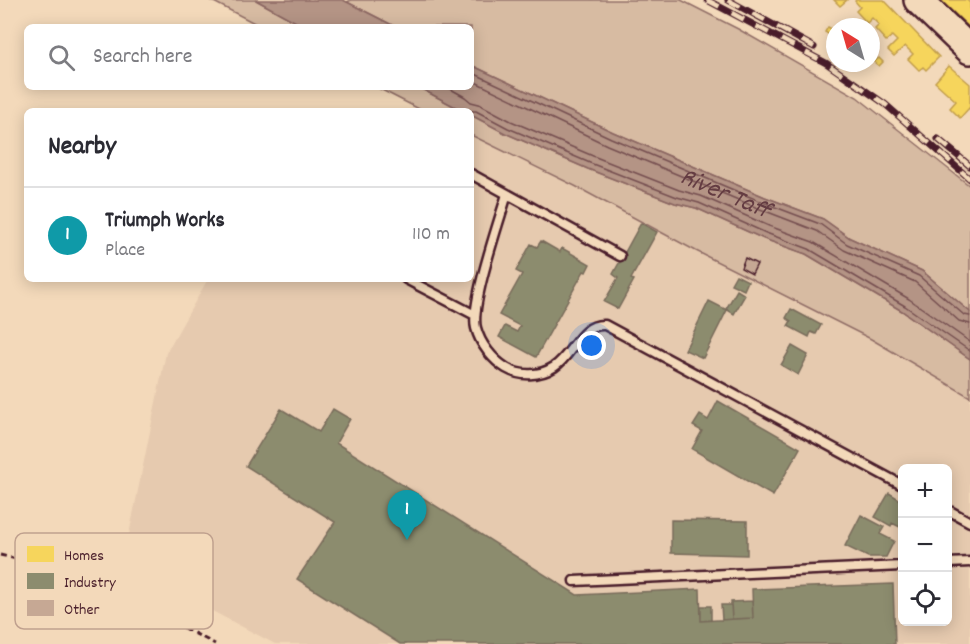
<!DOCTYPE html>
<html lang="en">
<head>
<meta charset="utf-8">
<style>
  :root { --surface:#fff; --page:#f7f7f7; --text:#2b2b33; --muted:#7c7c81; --line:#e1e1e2; --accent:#4a1f2b }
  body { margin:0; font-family:Dekko,sans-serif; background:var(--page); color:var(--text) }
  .controls { position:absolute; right:18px; bottom:18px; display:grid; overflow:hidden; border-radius:9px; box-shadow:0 3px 15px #0003 }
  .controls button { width:54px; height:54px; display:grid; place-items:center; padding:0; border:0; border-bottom:2px solid var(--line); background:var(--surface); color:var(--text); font:30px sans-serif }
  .compass { position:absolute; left:826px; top:18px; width:54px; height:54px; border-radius:50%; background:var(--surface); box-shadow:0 3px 15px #0003; rotate:323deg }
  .you { position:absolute; left:592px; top:346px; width:21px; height:21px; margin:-15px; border:4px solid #fff; border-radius:50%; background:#1a73e8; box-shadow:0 0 0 9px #1a73e833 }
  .badge { display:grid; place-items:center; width:39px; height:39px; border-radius:50%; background:var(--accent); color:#fff; font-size:20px; font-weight:700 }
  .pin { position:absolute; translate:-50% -50px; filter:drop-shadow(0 2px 3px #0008) }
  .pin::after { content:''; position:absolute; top:32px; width:21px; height:18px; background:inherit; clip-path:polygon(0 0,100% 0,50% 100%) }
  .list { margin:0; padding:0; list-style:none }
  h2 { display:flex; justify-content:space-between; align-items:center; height:78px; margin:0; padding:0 24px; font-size:26px }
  h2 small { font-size:20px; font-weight:400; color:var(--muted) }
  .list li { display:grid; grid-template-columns:39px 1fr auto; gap:18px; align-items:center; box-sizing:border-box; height:96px; padding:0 24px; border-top:2px solid var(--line) }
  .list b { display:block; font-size:22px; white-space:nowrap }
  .list p { margin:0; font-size:20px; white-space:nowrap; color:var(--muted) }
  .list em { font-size:20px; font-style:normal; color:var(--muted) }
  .icon { flex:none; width:33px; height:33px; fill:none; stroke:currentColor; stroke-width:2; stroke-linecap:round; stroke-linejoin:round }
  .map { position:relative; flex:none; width:970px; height:644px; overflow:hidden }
  .search { position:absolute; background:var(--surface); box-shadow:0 3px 15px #0003; left:24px; top:24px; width:450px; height:66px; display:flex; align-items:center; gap:15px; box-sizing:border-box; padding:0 21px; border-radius:9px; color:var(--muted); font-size:22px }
  .panel { position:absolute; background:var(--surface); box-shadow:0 3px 15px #0003; left:24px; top:108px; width:450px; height:174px; border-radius:9px }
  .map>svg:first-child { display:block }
  .built { fill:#e6caaf; fill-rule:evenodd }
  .green { fill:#d7bba2; stroke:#906d66; stroke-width:1.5 }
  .water { fill:#b49485; stroke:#8a6561; stroke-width:1.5 }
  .homes { fill:#f6d55c; stroke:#c29e4d; stroke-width:1.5 }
  .industry { fill:#8c8c6e; stroke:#786b5a; stroke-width:1.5 }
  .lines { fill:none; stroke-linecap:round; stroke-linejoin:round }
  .shore { stroke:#744e4f; stroke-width:1.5 }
  .building { fill:#c6a894; stroke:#4a1f2b; stroke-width:1.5 }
  .service-casing { stroke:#4a1f2b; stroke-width:13 }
  .primary-casing { stroke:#4a1f2b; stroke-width:32 }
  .path { stroke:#4a1f2b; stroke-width:3; stroke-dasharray:6 4.5; stroke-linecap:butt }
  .service { stroke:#f3d9ba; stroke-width:8 }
  .primary { stroke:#f3d9ba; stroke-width:27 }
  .rail-casing { stroke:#4a1f2b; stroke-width:7 }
  .rail { stroke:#f3d9ba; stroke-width:4.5; stroke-dasharray:14; stroke-linecap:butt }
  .labels { text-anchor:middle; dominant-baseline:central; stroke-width:6; stroke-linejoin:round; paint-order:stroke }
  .water-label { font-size:26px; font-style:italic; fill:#643c42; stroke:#f3d9ba }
  .key { fill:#f3d9ba; stroke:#c0a18f; stroke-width:1.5 }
  .key-label { font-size:16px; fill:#4a1f2b }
</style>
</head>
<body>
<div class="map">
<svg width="970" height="644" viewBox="0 0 970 644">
  <rect width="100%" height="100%" fill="#f3d9ba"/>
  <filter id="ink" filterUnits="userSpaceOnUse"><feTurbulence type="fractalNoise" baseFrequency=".0167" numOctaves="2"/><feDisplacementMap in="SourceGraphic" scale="12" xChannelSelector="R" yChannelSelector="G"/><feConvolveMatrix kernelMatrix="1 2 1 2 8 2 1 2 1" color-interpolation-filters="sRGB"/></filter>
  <g filter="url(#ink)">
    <path class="built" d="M471,135L575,186L696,251L871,339L970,397V644H275L123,564L166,353L208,279H471ZM902,468H948V622H902Z
      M970,159V186L958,175Z"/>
    <path class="green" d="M210,0H256L305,27H262Z
      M351,0H681L738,29L857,97L970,186V312L922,271L850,238L823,219L765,197L613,132L471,65V27H396L347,2Z
      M376,87H418L463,111H423Z
      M471,115L505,133L588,169L675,203L696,208L764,239L806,254L902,311L970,359V397L871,339L696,251L575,186L471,135Z"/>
    <path class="water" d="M256,0H343L396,27H305Z
      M471,65L613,132L765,197L823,219L850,238L922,271L970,312V359L902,311L806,254L764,239L696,208L675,203L588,169L505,133L471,115V111H463L418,87H471Z"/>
    <path class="homes" d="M834,0H847L840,6Z
      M856,0H884L939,57L926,70L923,67L919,70L908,59L913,54L905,46L894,56L888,50L897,41L892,36L886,41L875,29L879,25L872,18L867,23L856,11L860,7L855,1Z
      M941,0H967L970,3V28Z
      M828,27L835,31L833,37L825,32Z
      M879,58L883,62L879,66L874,62Z
      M949,66L970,84V110L969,108L960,118L950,108L956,101L935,82Z"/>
    <path class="industry" d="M641,223L657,232L631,279L634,280L618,309L604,302L618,278L613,274Z
      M541,241L560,252L562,248L590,264L586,272L584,271L536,357L499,337L505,326L517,332L520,326L499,315L522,274L516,271L531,244L537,247Z
      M736,275L748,281L744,290L731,284Z
      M737,290L745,295L734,314L726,309Z
      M709,301L727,310L703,358L685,350Z
      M791,309L821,325L816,334L811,332L809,337L788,326L791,321L786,318Z
      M792,346L808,355L798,375L781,365Z
      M718,401L800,448L773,496L692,449L702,431L693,426L700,415L708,420Z
      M281,409L319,432L333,409L350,419L336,443L577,595L700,589L701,621L753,618L752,589L893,584L895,644H400L297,579L335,522L246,466Z
      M889,493L902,501V528L892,523L891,526L875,517Z
      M861,515L884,527L880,534L894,541L886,557H868L845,546Z
      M671,520L747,521V555L671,553Z
      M752,601L753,618L732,619L731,602Z
      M721,605H731L732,619L722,620Z
      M701,606H711V620L701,621Z"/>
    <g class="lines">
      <g class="shore">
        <path d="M471,72L611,138L762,202L820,224L847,244L919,276L964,315L970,316"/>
        <path id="s1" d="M471,80L607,145L760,209L817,231L844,250L915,282L959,321L970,324"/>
        <path d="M447,87L465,97L471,102L479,104L511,121L593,156L679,190L701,196L769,226L813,242L909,299L970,342"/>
        <path d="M469,111H476L508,128L590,163L677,197L699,203L766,233L809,249L905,306L970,351"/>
      </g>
    </g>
    <path class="building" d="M745,258L757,264L752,274L741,268Z"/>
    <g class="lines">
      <defs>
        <path id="service" d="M471,174L620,256
          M507,194C499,222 470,305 476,328C480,344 493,360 506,368C521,377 540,376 554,367C573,355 580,323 605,325L902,485
          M406,279L475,315
          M948,510L970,522
          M948,563L970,562
          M574,581L902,566"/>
        <path id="primary" d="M918,0L970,50"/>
      </defs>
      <use href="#service" class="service-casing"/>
      <use href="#primary" class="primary-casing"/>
      <path class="path" d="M0,555L79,574L215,644"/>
      <use href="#service" class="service"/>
      <use href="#primary" class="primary"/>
      <defs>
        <path id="rail" d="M707,0L826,63L885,104L970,179
          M728,0L814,47
          M938,139L970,166"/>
      </defs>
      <use href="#rail" class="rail-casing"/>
      <use href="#rail" class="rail"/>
    </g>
  </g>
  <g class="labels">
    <g class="water-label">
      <text stroke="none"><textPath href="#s1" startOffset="279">River Taff</textPath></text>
    </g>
  </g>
  <rect x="15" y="533" width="198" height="96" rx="9" class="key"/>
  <rect x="27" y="546" width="27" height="16" fill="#f6d55c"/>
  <rect x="27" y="573" width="27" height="16" fill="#8c8c6e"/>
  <rect x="27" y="600" width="27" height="16" fill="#c6a894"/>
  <g class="key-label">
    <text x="64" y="560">Homes</text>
    <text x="64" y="587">Industry</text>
    <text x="64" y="614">Other</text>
  </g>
</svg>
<div class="controls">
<button>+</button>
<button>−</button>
<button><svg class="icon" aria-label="locate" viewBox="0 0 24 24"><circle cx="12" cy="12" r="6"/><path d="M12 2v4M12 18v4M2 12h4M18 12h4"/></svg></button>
</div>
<svg class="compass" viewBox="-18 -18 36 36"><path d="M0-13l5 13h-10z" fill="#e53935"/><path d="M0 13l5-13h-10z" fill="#7c7c81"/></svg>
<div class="you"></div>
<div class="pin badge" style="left:407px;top:540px;background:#0f9aa8">1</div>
<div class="search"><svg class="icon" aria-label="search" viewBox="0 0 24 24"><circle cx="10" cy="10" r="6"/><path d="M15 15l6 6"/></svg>Search here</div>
<section class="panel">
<h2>Nearby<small></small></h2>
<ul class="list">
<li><span class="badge" style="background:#0f9aa8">1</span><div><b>Triumph Works</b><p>Place</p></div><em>110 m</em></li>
</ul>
</section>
</div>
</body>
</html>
